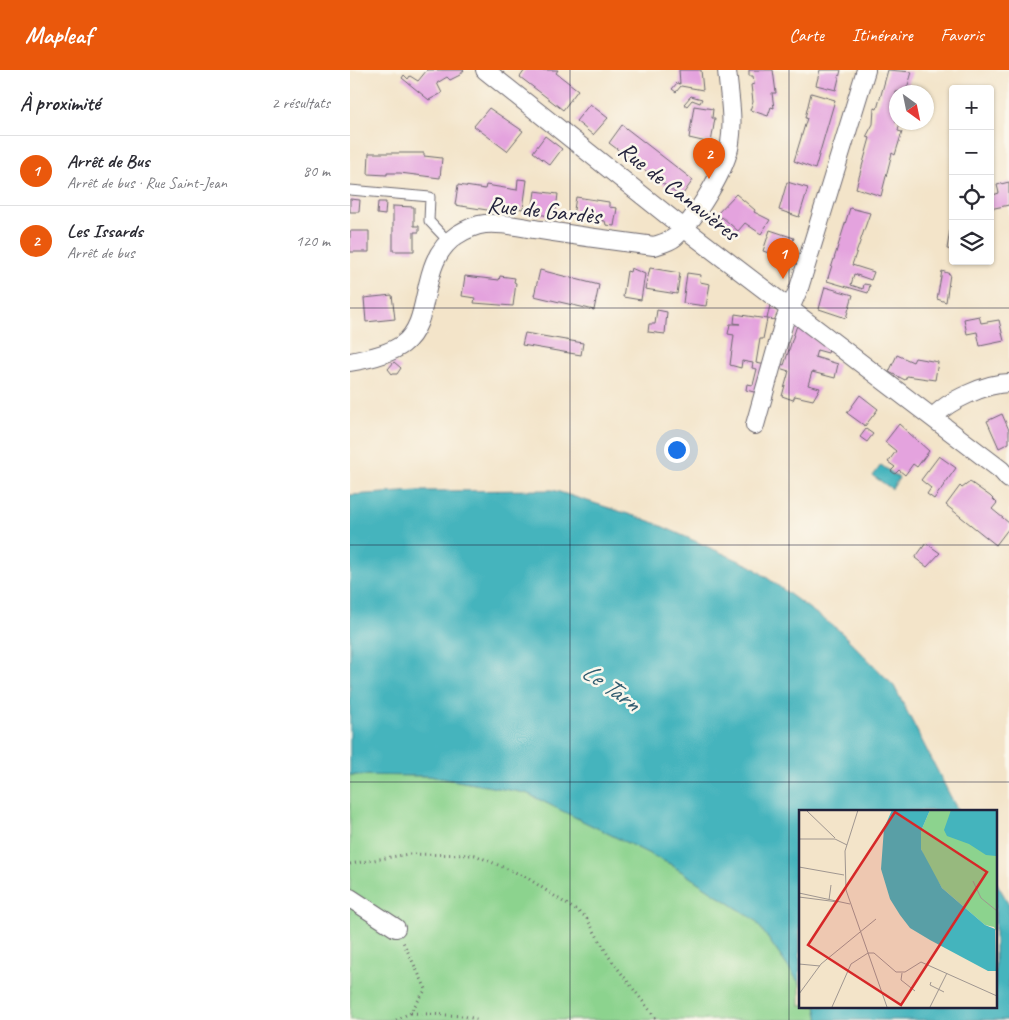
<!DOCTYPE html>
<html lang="fr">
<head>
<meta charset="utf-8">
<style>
  :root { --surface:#fff; --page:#f2f2f3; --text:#2b2b33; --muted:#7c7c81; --line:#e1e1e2; --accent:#ea580c }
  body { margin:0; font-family:Caveat,sans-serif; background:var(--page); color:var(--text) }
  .controls { position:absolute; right:15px; top:15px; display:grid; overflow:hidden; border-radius:5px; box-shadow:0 1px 4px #0004 }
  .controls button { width:45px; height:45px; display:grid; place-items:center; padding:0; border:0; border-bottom:1px solid var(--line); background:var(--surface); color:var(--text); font:25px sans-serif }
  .compass { position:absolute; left:539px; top:15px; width:45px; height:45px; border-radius:50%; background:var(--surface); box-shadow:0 1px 4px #0004; rotate:147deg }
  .you { position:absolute; left:326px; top:379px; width:18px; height:18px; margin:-12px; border:4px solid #fff; border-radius:50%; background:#1a73e8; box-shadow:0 0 0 8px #1a73e833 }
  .badge { display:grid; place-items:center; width:32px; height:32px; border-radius:50%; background:var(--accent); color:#fff; font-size:16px; font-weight:700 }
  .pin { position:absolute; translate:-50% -41px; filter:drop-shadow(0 1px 2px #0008) }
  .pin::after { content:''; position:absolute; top:26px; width:18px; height:15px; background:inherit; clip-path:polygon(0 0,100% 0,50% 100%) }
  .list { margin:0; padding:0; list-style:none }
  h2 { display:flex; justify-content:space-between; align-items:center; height:65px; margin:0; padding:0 20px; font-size:21px }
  h2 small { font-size:16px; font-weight:400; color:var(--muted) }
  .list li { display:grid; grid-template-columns:32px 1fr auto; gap:15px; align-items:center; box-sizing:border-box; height:70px; padding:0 20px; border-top:1px solid var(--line) }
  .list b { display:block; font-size:19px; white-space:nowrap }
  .list p { margin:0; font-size:16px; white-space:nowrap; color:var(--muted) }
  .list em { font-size:16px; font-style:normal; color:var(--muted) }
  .icon { flex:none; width:28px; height:28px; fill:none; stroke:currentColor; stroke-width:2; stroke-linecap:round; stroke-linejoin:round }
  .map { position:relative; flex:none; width:659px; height:950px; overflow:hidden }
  header { display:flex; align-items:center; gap:30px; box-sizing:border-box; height:70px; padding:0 25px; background:var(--accent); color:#fff }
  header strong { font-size:24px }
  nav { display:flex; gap:28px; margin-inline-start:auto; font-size:18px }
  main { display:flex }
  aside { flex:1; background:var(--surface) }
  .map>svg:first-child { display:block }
  .green { fill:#8cd38e; stroke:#577a64 }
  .water { fill:#44b4bd; stroke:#336b7c }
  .building { fill:#e4a3de }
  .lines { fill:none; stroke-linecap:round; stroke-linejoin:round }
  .service-casing { stroke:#6b666d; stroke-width:11 }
  .minor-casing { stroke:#6b666d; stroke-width:20 }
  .path { stroke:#6b666d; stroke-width:3; stroke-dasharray:1 4; stroke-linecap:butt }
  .service { stroke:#fff; stroke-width:9 }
  .minor { stroke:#fff; stroke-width:18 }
  .grid { fill:none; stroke:#22223b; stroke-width:1; stroke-opacity:0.55 }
  .labels { text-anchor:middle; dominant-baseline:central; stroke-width:5; stroke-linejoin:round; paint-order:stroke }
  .street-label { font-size:24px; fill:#22223b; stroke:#fbf7ec }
  .water-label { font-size:25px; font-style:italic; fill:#305c6f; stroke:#fbf7ec }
  .inset-road { fill:none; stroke:#9f9690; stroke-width:1 }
  .view { fill:#d62828; fill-opacity:0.15; stroke:#d62828; stroke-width:2.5 }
  .inset-edge { fill:none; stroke:#22223b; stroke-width:2.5 }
</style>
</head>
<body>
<header>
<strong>Mapleaf</strong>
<nav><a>Carte</a><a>Itinéraire</a><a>Favoris</a></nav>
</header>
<main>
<aside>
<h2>À proximité<small>2 résultats</small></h2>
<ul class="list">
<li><span class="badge">1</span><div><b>Arrêt de Bus</b><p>Arrêt de bus · Rue Saint-Jean</p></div><em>80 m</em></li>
<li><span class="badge">2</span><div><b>Les Issards</b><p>Arrêt de bus</p></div><em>120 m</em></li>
</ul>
</aside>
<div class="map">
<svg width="659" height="950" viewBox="0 0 659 950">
  <rect width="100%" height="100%" fill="#fbf7ec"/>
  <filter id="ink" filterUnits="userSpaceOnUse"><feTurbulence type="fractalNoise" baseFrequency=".02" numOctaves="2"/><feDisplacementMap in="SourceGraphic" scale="10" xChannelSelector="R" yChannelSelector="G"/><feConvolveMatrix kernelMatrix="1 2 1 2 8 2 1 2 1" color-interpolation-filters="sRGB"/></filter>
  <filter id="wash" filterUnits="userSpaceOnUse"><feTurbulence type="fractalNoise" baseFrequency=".0096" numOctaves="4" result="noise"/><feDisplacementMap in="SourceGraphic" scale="20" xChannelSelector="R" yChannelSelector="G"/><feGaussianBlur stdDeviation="1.12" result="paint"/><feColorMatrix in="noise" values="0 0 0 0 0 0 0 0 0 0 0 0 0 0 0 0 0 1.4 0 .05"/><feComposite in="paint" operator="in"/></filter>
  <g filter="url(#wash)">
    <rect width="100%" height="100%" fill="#f3e4c9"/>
    <path class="green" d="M0,705L79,706L176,723L320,794L405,850L450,914V936H466L469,950H0Z"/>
    <path class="water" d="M531,395L549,408L542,419L523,406Z
      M203,420L300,451L401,496L490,561L544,616L608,741H450V914L405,850L320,794L176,723L79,706L0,705V425L68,421Z
      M645,810L659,834V950H469L466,936H645Z"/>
    <g id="blocks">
      <path class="building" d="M77,0H114L110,5L100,10L97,7L87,13L92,23L79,30L52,8L54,5L58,9L60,6L68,11Z
        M175,0H208L206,3L228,20L213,40L170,7Z
        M329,0H351L353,20L331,16L326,22L322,19L327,13L330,14Z
        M399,0H423L426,23H422L424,38L421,37L418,46L400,40L403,32L401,15L404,14L403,6H399Z
        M470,0H491L486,20L466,15Z
        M538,0L562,2L557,19L569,22H546V52H550L548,61L552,62L545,85L542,83L531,126L506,118L520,68L516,67L523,54L524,38L527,39Z
        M461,23L485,30L465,99L444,91L457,48H455Z
        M341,26L352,29L350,33L342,30L337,36L334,34Z
        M240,34L258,48L243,65L226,51Z
        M344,36L363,39L362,48H365L361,73L339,68Z
        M139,38L173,61L157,81L124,56Z
        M272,55L343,110L331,127L259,73Z
        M195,66L212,79L200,95L183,82Z
        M19,83H74V86L92,88L90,108L50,103H37V105L18,104Z
        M168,109L177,110L173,139L164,138L163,144L105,135L108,115L135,119L136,115L167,120Z
        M437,112L458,118L449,147L429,140Z
        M659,112V135L640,139V126L649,123L647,115Z
        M185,121L208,124L205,147L182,143Z
        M386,124L405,140L404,142L420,150L411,164L395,153L388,161L372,147L370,149L365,146Z
        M226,127L259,132V137L267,138L264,156L256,155L255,151L223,146Z
        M0,129L10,130L9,142H0Z
        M28,132H36L35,145L27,144Z
        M43,136L64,137V156H69V162H64V181H43Z
        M500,138L520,143L502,195L524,202L521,210L504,204L501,215L513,219L514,214L520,215L518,223L477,211Z
        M420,160L444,168L436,189L413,181Z
        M600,160L603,161V180L597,179Z
        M0,161H19V182H0Z
        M281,198L295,204L291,230L273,227L277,201L280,202Z
        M300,198L330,203L327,224L295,219Z
        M190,200L249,215L244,240L184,226Z
        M592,201L600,204L596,232L587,229Z
        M337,203L351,205L350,212L360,214L356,236L333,233Z
        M115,206L149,210L150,206L165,208L164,212L166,213L163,236L124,233L125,228L112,226Z
        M475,217L503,225L496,248L469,239Z
        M42,225L45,249L16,252L14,228Z
        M420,235L429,241L427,250L417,249Z
        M307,240L317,242L315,264L298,262L299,254H305Z
        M385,244L417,249L413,269H410L406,293L416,295L408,323L396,320L397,314L403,315L407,299L402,298L403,293L392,291L391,298L380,295L384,265L378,264L380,254H390L384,253Z
        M629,246L631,253L649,250L654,271L630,276L627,262L617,264L614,249Z
        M447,255L479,280L478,283L467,280L465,287L488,294L485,308L462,302L458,315L470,318L463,330L445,326L443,330L432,326L439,301L429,298L430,294L434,295Z
        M175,263L233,273L231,285L172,275Z
        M547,285L563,292L565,288L588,292L585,310L557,306L555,310L539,302Z
        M44,292L51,298L47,304H42L38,299Z
        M510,325L528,339L515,356L497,343Z
        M652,344L659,360V373L649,378L637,351Z
        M549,354L579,381L567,397L563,394L555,405L549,400L545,404L541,401L545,397L538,392L546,381L535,372Z
        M516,359L523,364L517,372L510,367Z
        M589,386L606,398L584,429L577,424L581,418L571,410Z
        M620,412L640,426L647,433L642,439L659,453V458L646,475L596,435L610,416L612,418Z
        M576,473L590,483L577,497L565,488Z"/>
    </g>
  </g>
  <g filter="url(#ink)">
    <use href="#blocks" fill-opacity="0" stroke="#6b666d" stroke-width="1"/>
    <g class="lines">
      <defs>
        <path id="service" d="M0,120L80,127L79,151L98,171"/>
        <path id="minor" d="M135,0L322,149L651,400L659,409
          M0,292C17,289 40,284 53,274C85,250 66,192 107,165C115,160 125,155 135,154C153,152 174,158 191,160C229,166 266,171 304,176C310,174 319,172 325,167C345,150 377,98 380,73C384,49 379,24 377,0
          M584,347C597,331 637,313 659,313
          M405,355L434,252L449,218L516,0
          M0,828L46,858"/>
      </defs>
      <use href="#service" class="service-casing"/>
      <use href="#minor" class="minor-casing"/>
      <path class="path" d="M0,794L59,784L125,785L176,807L236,847L259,887L307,950
        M61,943L113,946L130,950
        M46,950L60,943L76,919L53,872"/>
      <use href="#service" class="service"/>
      <use href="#minor" class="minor"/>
    </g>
  </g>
  <path class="grid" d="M220,0V950M439,0V950M0,238H659M0,475H659M0,712H659"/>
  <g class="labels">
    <g class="street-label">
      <text transform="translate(329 121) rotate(38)">Rue de Canavières</text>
      <text transform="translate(194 140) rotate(6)">Rue de Gardès</text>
    </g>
    <g class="water-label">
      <text transform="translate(261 617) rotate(35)">Le Tarn</text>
    </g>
  </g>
  <g transform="translate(449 740)">
    <rect width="198" height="198" fill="#f3e4c9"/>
    <path d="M131,0H197V121L195,117L186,115L143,78L129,55L122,39V21Z" fill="#8cd38e"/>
    <path d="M93,0H131L122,21V39L143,78L186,115L196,119L197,161H189L131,130L111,118L101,105L91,89L82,59L85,18ZM152,0H197V46L187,45L170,34L148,26L145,20Z" fill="#44b4bd"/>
    <path class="inset-road" d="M7,0L36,28M59,0L46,41L47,80L88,197M0,29H36L48,35M0,57L45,65M174,71L182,88L198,101M0,83L51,94M0,87L39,92M30,90L32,75M69,143H75L97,162H106L122,152L198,186M0,154L21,156M103,163L102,170L116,181M132,172L131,175L145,182M0,184L22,154L77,109M33,197L52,154L69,143M131,197L148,163"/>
    <path class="view" d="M96,2L188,62L102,195L9,135Z"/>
    <rect width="198" height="198" class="inset-edge"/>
  </g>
</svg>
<div class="controls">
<button>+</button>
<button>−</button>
<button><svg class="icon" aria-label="locate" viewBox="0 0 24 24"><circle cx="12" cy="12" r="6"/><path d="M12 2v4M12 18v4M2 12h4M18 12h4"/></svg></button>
<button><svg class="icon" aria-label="layers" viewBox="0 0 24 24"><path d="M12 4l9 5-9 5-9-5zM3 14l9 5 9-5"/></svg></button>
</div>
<svg class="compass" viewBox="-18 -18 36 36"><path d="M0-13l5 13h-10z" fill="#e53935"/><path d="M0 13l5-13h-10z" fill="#7c7c81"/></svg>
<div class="you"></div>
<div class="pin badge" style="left:433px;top:209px">1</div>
<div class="pin badge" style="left:359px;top:109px">2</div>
</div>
</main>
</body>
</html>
